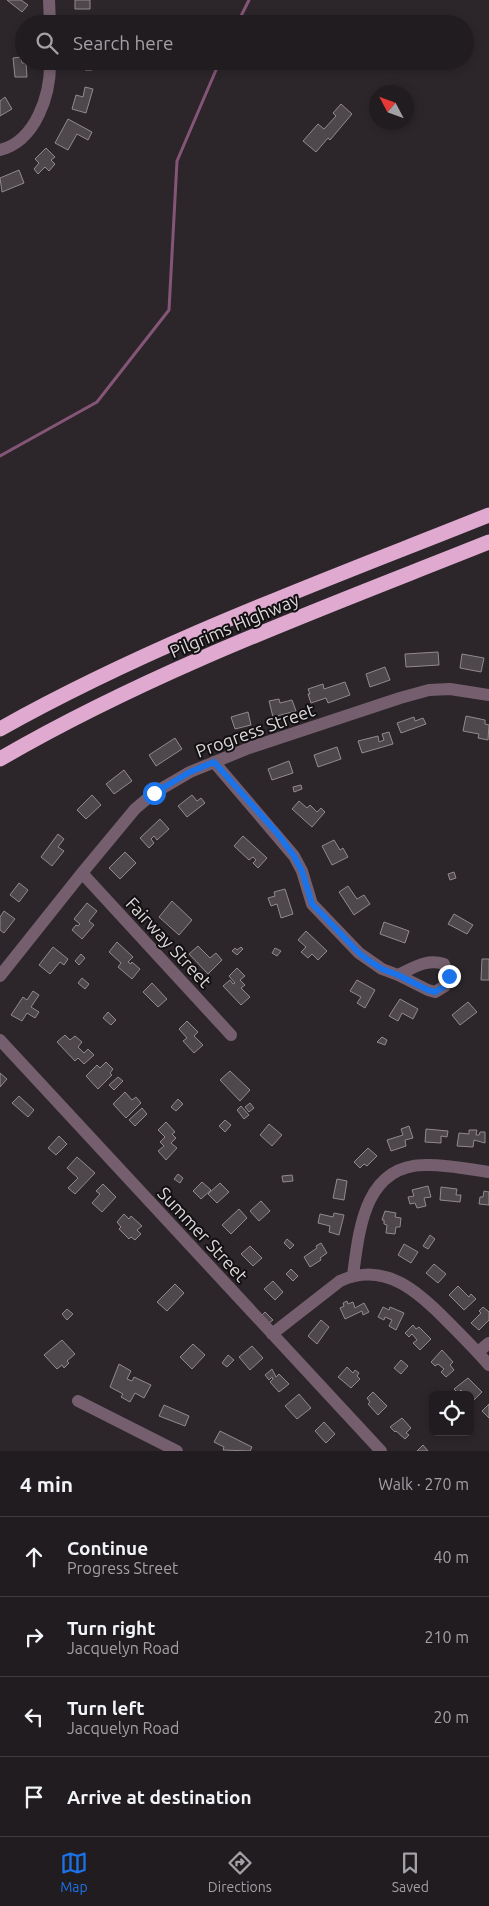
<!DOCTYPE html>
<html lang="en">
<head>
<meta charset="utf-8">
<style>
  :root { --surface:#211c20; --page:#292529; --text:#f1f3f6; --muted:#a2a1a5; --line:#3e3a3e; --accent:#1a73e8 }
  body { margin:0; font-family:Ubuntu,sans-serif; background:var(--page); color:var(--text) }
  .controls { position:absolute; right:15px; bottom:15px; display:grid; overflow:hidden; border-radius:8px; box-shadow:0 2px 8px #0003 }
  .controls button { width:45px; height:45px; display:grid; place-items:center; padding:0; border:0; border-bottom:1px solid var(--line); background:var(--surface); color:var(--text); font:25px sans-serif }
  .compass { position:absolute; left:369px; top:85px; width:45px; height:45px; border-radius:50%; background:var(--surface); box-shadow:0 2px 8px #0003; rotate:311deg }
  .stop { position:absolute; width:15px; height:15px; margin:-11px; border:4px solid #1a73e8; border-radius:50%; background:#fff }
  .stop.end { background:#1a73e8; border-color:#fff; box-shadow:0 1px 5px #0008 }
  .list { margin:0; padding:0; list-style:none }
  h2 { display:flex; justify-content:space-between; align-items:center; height:65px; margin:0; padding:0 20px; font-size:21px }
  h2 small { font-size:16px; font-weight:400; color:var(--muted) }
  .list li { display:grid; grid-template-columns:32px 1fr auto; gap:15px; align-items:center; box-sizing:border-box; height:80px; padding:0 20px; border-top:1px solid var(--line) }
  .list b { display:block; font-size:19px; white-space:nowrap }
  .list p { margin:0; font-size:16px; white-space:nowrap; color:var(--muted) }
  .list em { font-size:16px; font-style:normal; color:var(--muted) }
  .icon { flex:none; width:28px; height:28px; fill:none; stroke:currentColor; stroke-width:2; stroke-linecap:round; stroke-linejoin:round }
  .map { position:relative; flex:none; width:489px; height:1451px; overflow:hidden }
  .search { position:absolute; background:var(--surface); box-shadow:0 2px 8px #0003; left:15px; right:15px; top:15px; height:55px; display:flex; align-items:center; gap:12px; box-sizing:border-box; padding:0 18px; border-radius:28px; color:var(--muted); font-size:19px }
  .sheet { height:385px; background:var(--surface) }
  nav { display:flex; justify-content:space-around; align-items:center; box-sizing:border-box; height:70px; border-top:1px solid var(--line); background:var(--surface); font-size:14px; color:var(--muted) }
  nav a { display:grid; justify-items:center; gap:2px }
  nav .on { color:var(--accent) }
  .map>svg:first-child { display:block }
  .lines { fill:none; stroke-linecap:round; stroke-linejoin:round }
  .stream { stroke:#855577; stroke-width:3 }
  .building { fill:#4e474c; stroke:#91898e }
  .minor { stroke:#755f6e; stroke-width:12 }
  .highway { stroke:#e0aad0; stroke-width:15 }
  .route { stroke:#1a73e8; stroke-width:6 }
  .labels { text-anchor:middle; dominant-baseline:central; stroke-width:4; stroke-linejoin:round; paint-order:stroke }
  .street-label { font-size:18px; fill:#dcd7da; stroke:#131012 }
</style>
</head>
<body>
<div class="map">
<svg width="489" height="1451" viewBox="0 0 489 1451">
  <rect width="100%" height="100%" fill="#2c262a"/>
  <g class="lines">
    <path class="stream" d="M237,24L249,0
      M0,456L97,402L169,310L177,161L219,63"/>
  </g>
  <path class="building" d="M7,0H21L28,5L22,12Z
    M75,0H90V9H75Z
    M21,57L22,63H26L27,77H15L13,58Z
    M80,61H92V70H85V64H80Z
    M85,87L93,89L86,113L72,109L76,95L83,97Z
    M5,97L12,109L0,116V101Z
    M341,104L352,114L330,140L328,138L316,152L303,141L318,124L324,129L336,116L333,113Z
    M68,119L92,132L88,140L77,134L68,150L55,143Z
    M46,148L55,157L51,160L55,164L49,171L45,167L38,174L34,169L39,163L35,159Z
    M19,170L24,183L2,192L0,178Z
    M438,652L439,665L406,667L405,654Z
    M462,654L484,658L481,672L460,668Z
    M385,667L390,680L370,687L366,674Z
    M345,682L350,695L328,703L326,698L311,703L308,694H310L308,689L323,684L324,689Z
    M279,699L280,703L292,700L296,711L273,717L269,701Z
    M248,712L251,725L235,729L231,717Z
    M466,716L485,720V724L489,725L488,740L478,738L479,734L463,731Z
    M414,717L415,721L423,718L426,724L401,733L397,723Z
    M389,732L393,744L362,753L358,741L378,736L379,742L384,740L382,734Z
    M175,738L182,749L156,766L149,755Z
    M337,747L341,759L318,767L314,755Z
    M289,761L293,773L272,780L268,769Z
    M124,770L132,781L114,794L106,784Z
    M301,785L302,789L294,792L293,787Z
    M92,795L101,805L86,819L77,810Z
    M192,795L197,801L201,798L205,803L187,817L178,806Z
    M299,801L307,808L310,805L317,812L321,808L325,812L312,827L292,809Z
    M160,819L169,829L157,840L154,836L151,839L154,843L149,848L140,838Z
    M58,834L64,839L58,847L64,851L52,866L41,857Z
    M243,836L267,858L258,868L253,863L256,860L253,857L249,860L234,846Z
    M334,840L340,850L343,848L348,857L332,865L322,846Z
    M125,852L136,863L120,879L109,868Z
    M454,872L456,878L450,880L448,874Z
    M19,883L28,890L19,902L10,895Z
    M348,886L357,899L364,895L370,904L354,915L339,892Z
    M285,889L293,914L281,918L277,904L271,906L268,898L275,896L274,892Z
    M172,901L192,920L179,935L159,917Z
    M87,903L97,911L89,921L94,925L82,939L72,930L76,925L78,926L80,924L74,919Z
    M4,911L15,919L4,933L0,930V917Z
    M454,914L473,925L467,934L448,924Z
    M384,922L409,931L405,943L380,934Z
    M306,931L327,951L318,960L312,954L308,958L301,952L306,947L298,940Z
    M117,942L133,957L128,962L131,964L132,962L140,969L132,979L118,967L121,963L109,952Z
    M198,946L210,958L216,953L222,960L208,974L189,954Z
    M53,947L68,959L64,965L60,962L50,974L39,965Z
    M241,947L243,949L237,955L232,951L235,948L237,950Z
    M275,948L281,951L277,956L272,953Z
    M81,954L85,958L79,965L75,961Z
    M482,959H489V980H481Z
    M237,968L245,976L240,980L245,985L241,988L250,997L241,1005L223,986L230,980L233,984L235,983L229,976Z
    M82,978L89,984L85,989L78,983Z
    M357,980L375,990L365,1008L357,1003L361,997L350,991Z
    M152,983L167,999L158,1007L143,992Z
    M33,991L39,995L31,1007L39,1012L35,1018L27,1013L22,1021L11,1015L23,997L27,1000Z
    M400,999L418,1009L413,1019L402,1013L398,1021L389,1016Z
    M468,1002L477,1012L460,1025L452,1015Z
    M108,1012L116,1020L111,1025L103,1018Z
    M187,1021L198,1032L194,1036L203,1045L194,1053L183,1041L187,1038L179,1029Z
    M65,1035L70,1040L75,1036L82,1042L78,1047L84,1053L88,1049L94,1055L84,1064L78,1058L75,1061L57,1042Z
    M382,1037L387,1040L385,1045L377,1042Z
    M106,1062L113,1069L110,1073L112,1075L98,1089L86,1076L97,1065L100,1068Z
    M230,1071L250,1090L240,1101L220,1080Z
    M0,1073L7,1079L0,1087Z
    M118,1077L123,1081L114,1090L109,1085Z
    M125,1092L132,1100L136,1097L141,1103L126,1118L113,1104Z
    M19,1096L34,1110L28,1117L12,1103Z
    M178,1099L183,1104L176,1111L171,1107Z
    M250,1103L254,1108L249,1112L245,1107Z
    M241,1106L249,1115L244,1119L237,1110Z
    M142,1108L147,1114L135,1126L129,1120Z
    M225,1120L231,1125L225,1132L219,1126Z
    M166,1122L175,1132L172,1134L176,1138L171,1143L177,1148L166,1160L158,1151L164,1146L160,1142L165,1137L158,1130Z
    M269,1124L282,1135L272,1146L260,1135Z
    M409,1126L413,1138L405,1140L406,1146L391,1151L387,1140L403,1135L401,1129Z
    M426,1129L448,1131L447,1137L441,1136V1143L425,1142Z
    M469,1130H477L476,1135H479L480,1132H485V1143L474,1140L473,1147L457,1146L459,1133L469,1134Z
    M59,1136L67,1144L56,1155L48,1148Z
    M368,1148L377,1156L367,1166L364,1164L360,1168L354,1162Z
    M77,1157L95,1173L75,1194L68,1188L78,1178L67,1168Z
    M178,1174L183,1178L180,1183L174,1179Z
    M292,1175L293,1181L283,1182L282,1176Z
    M337,1179L347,1181L344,1200L333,1198Z
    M202,1182L211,1190L201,1199L193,1191Z
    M220,1183L229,1192L217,1203L208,1194Z
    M103,1184L116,1197L102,1212L92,1203L100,1194L96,1191Z
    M428,1186L431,1197L424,1198L426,1206L417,1208L415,1203L410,1204L408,1197L414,1196L412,1190Z
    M441,1187L457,1189L456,1195H461L460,1202L440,1200Z
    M484,1191L489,1192V1205L479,1204L480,1197H483Z
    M261,1201L270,1211L259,1221L250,1211Z
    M239,1209L247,1218L231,1234L222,1225Z
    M385,1211L396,1213L395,1217L401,1218L400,1227H396L395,1234L386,1233L387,1225L384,1224V1220H382Z
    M334,1213L344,1215L339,1235L329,1232L330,1226L318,1223L320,1214L333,1217Z
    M124,1214L129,1219L131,1216L142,1226L137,1230L141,1234L135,1240L131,1237L129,1239L119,1229L121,1227L117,1222Z
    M430,1235L435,1239L428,1249L423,1246Z
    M287,1239L294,1245L290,1249L284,1243Z
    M321,1243L327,1253L320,1258L321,1260L310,1267L304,1257L317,1248L316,1246Z
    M404,1244L418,1252L411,1263L398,1255Z
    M250,1246L262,1258L253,1266L241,1254Z
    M434,1264L446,1274L438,1283L426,1273Z
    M291,1269L298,1276L293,1281L286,1274Z
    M273,1281L283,1292L275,1300L264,1289Z
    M175,1284L184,1293L167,1311L157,1302Z
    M458,1286L469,1297L471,1294L476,1299L464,1310L449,1295Z
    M347,1301L348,1304L353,1302L355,1308L364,1303L369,1312L363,1315L362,1311L345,1319L340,1308L344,1306L343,1303Z
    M383,1307L389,1310L390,1307L404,1313L396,1330L389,1326L392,1320L385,1317L384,1320L378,1317Z
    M483,1307L489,1312V1320L479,1330L471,1323L481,1313L479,1311Z
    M67,1309L73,1314L67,1320L62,1314Z
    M265,1312L273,1320L268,1324L261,1316Z
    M321,1320L329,1327L317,1344L308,1336Z
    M413,1325L416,1329L419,1327L431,1339L420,1350L413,1343L417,1340L412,1334L409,1337L405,1333Z
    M62,1340L75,1354L67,1361L69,1363L64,1368L62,1365L57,1369L44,1355Z
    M193,1344L205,1355L192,1369L180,1357Z
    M252,1346L263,1358L250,1370L239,1357Z
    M442,1350L453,1362L450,1365L454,1370L446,1377L441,1372L444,1369L438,1364L435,1366L431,1362Z
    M228,1355L234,1360L227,1367L222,1363Z
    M401,1360L408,1366L401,1374L394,1368Z
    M119,1364L131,1371L127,1379L132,1381L134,1377L151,1385L144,1398L135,1393L130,1402L121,1397L123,1394L110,1387Z
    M347,1367L353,1373L355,1370L359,1373L357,1376L360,1379L351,1388L338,1377Z
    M272,1369L276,1377L279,1374L289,1384L279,1392L270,1382L273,1379L272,1377L269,1380L265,1375Z
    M468,1378L482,1392L472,1402L470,1395H465L461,1390L458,1393L454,1389Z
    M373,1392L387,1406L378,1415L368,1404L370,1402L367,1398Z
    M299,1394L311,1408L297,1419L285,1406Z
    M489,1404V1418L482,1411Z
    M164,1405L189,1416L185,1426L159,1416Z
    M402,1418L411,1428L406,1433L409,1435L405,1439L396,1431L395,1432L390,1427Z
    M324,1422L335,1434L326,1443L315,1431Z
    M220,1431L252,1447L250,1451L223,1450L224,1447L214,1442Z
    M423,1445L428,1451H417Z"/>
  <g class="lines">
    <path class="minor" d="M49,0L50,24
      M0,150C36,141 51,94 50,61
      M214,762L294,856L302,871L312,904L359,953L382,969L398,975L428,990L435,992L445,986L449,976L444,964C427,958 413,968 398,975
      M82,873L231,1035
      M0,976L82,873L135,809L154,793L190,772L249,748L400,698L429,690L450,689L489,695
      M0,1040L381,1451
      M353,1275C359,1231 364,1166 424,1165C445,1164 468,1169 489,1172
      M272,1334L340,1281C385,1260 420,1293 449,1323C463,1337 476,1350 489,1365
      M478,1352L489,1343
      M78,1401L177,1451"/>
    <path class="highway" d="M0,729C155,642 324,581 489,515
      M0,759C155,669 324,608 489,542"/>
  </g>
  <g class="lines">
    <path class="route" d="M154,793L190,772L214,762L277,833L294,856L302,871L312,904L322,914L359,953L368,960L382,969L398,975L428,990L435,992L445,986L449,976"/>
  </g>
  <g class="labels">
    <g class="street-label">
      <text transform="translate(234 625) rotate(-23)">Pilgrims Highway</text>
      <text transform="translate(255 730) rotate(-20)">Progress Street</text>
      <text transform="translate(169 942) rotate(47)">Fairway Street</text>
      <text transform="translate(203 1234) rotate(47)">Summer Street</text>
    </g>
  </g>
</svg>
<div class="controls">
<button><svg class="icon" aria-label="locate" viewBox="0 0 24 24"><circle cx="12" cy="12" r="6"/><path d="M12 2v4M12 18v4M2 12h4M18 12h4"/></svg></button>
</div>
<svg class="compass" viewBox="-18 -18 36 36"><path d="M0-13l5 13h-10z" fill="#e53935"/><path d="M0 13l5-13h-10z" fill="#a2a1a5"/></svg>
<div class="stop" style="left:154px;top:793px"></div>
<div class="stop end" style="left:449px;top:976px"></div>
<div class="search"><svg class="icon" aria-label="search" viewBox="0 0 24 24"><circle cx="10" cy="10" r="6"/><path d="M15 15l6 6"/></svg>Search here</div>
</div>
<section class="sheet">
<h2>4 min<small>Walk · 270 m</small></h2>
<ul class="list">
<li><svg class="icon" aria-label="ahead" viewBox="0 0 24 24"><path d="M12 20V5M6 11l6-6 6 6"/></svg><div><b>Continue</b><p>Progress Street</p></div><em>40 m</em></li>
<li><svg class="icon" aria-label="right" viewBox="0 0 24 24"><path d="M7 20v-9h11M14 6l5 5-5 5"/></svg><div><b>Turn right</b><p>Jacquelyn Road</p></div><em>210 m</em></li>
<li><svg class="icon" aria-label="left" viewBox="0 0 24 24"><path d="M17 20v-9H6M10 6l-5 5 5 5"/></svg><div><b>Turn left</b><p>Jacquelyn Road</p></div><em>20 m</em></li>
<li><svg class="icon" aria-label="arrive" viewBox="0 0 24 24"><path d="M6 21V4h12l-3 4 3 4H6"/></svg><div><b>Arrive at destination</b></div></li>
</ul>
</section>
<nav>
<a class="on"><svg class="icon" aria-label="map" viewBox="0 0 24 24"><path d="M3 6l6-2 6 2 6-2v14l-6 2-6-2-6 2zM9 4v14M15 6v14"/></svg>Map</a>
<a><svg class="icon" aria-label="directions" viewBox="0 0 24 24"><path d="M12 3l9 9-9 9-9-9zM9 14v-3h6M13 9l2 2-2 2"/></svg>Directions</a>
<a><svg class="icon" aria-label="saved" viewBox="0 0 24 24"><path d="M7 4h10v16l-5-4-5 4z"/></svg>Saved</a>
</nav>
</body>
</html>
